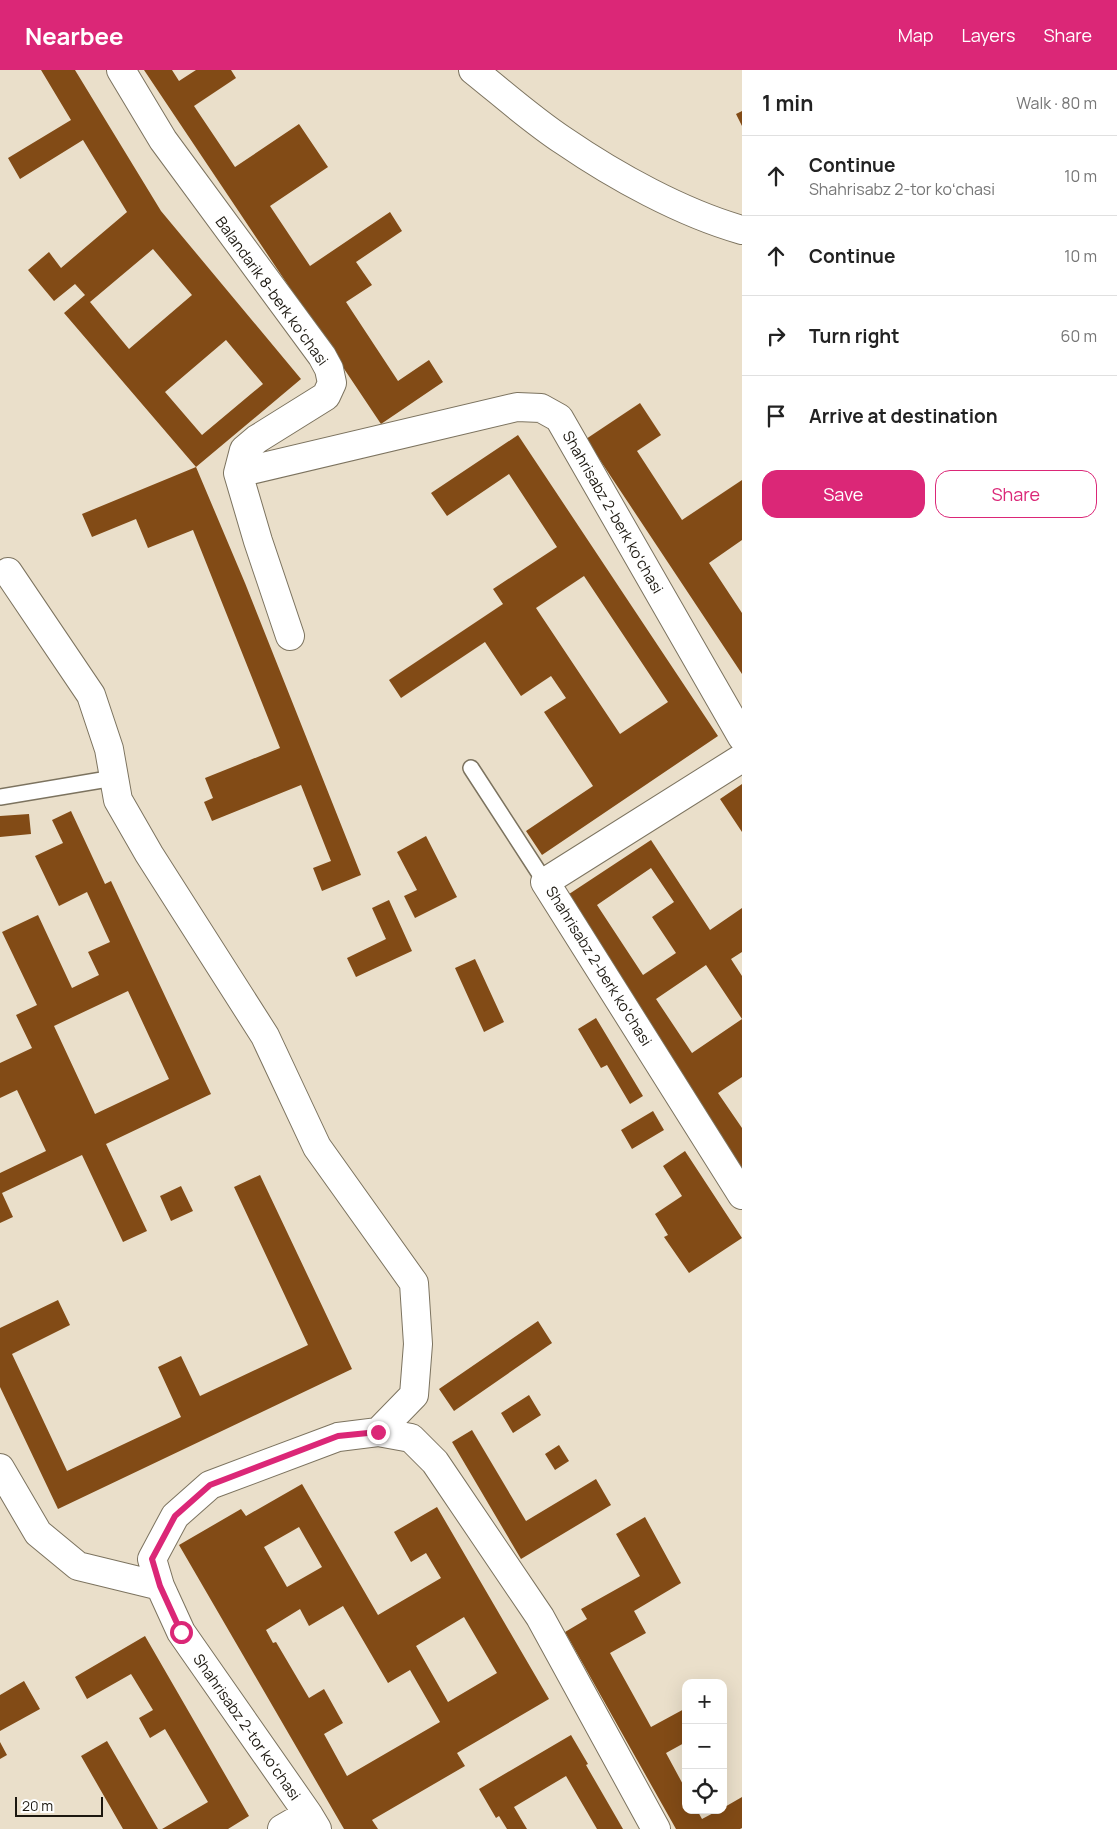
<!DOCTYPE html>
<html lang="en">
<head>
<meta charset="utf-8">
<style>
  :root { --surface:#fff; --page:#f6f6f6; --text:#222; --muted:#767676; --line:#e0e0e0; --accent:#db2777 }
  body { margin:0; font-family:Manrope,sans-serif; background:var(--page); color:var(--text) }
  .controls { position:absolute; right:15px; bottom:15px; display:grid; overflow:hidden; border-radius:10px; box-shadow:0 5px 20px #0002 }
  .controls button { width:45px; height:45px; display:grid; place-items:center; padding:0; border:0; border-bottom:1px solid var(--line); background:var(--surface); color:var(--text); font:25px sans-serif }
  .scale { position:absolute; left:15px; bottom:12px; width:88px; box-sizing:border-box; padding-left:5px; border:2px solid #1c1810; border-top:0; font-size:14px; line-height:18px; white-space:nowrap; color:#1c1810; -webkit-text-stroke:4px #fff; paint-order:stroke }
  .stop { position:absolute; width:15px; height:15px; margin:-11px; border:4px solid #db2777; border-radius:50%; background:#fff }
  .stop.end { background:#db2777; border-color:#fff; box-shadow:0 1px 5px #0008 }
  .list { margin:0; padding:0; list-style:none }
  h2 { display:flex; justify-content:space-between; align-items:center; height:65px; margin:0; padding:0 20px; font-size:21px }
  h2 small { font-size:16px; font-weight:400; color:var(--muted) }
  .list li { display:grid; grid-template-columns:32px 1fr auto; gap:15px; align-items:center; box-sizing:border-box; height:80px; padding:0 20px; border-top:1px solid var(--line) }
  .list b { display:block; font-size:19px; white-space:nowrap }
  .list p { margin:0; font-size:16px; white-space:nowrap; color:var(--muted) }
  .list em { font-size:16px; font-style:normal; color:var(--muted) }
  .actions { display:flex; gap:10px; padding:15px 20px }
  .actions a { flex:1; padding:11px 0; border:1px solid var(--accent); border-radius:15px; text-align:center; font-size:18px; color:var(--accent) }
  .actions .main { background:var(--accent); color:#fff }
  .icon { flex:none; width:28px; height:28px; fill:none; stroke:currentColor; stroke-width:2; stroke-linecap:round; stroke-linejoin:round }
  .map { position:relative; flex:none; width:742px; height:1759px; overflow:hidden }
  header { display:flex; align-items:center; gap:30px; box-sizing:border-box; height:70px; padding:0 25px; background:var(--accent); color:#fff }
  header strong { font-size:24px }
  nav { display:flex; gap:28px; margin-inline-start:auto; font-size:18px }
  main { display:flex }
  aside { flex:1; background:var(--surface) }
  .map>svg:first-child { display:block }
  .building { fill:#824b16; fill-rule:evenodd }
  .lines { fill:none; stroke-linecap:round; stroke-linejoin:round }
  .service-casing { stroke:#7c735f; stroke-width:18 }
  .minor-casing { stroke:#7c735f; stroke-width:30 }
  .tertiary-casing { stroke:#7c735f; stroke-width:30 }
  .service { stroke:#fff; stroke-width:15 }
  .minor { stroke:#fff; stroke-width:28 }
  .tertiary { stroke:#fff; stroke-width:28 }
  .route { stroke:#db2777; stroke-width:6 }
  .labels { text-anchor:middle; dominant-baseline:central; stroke-width:5; stroke-linejoin:round; paint-order:stroke }
  .street-label { font-size:15px; fill:#1c1810; stroke:#fff }
</style>
</head>
<body>
<header>
<strong>Nearbee</strong>
<nav><a>Map</a><a>Layers</a><a>Share</a></nav>
</header>
<main>
<div class="map">
<svg width="742" height="1759" viewBox="0 0 742 1759">
  <rect width="100%" height="100%" fill="#eadfca"/>
  <path class="building" d="M41,0H75L161,141L301,309L196,397L245,513L361,805L322,821L313,798L331,791L301,715L212,751L204,732L213,728L205,708L280,678L193,460L148,478L136,449L92,467L82,444L196,397L64,243L85,225L75,214L54,231L28,200L49,182L61,198L127,142L83,70L20,109L8,88L71,50ZM153,179L192,225L129,279L90,232ZM226,270L263,314L202,365L165,322Z
    M144,0H172L179,11L196,0H231L236,8L194,36L235,97L299,54L328,97L270,136L310,196L390,142L402,161L356,192L372,215L346,232L398,311L429,290L443,312L381,354Z
    M742,41V56L736,44Z
    M640,333L661,365L637,381L682,450L742,410V470L709,493L742,543V604L586,369Z
    M518,365L718,666L542,785L526,761L593,716L544,642L566,628L551,606L521,626L485,572L401,628L389,610L503,534L493,519L557,477L509,404L447,446L431,423ZM584,506L668,632L620,664L536,538Z
    M742,714V762L720,729Z
    M71,741L105,814L111,811L211,1024L106,1074L147,1161L123,1172L82,1085L2,1123L13,1147L0,1153V1103L46,1081L17,1020L0,1028V993L32,978L16,945L37,935L2,862L38,845L72,918L99,905L88,882L110,872L87,822L59,836L35,786L63,773L52,750ZM128,921L169,1009L95,1044L54,956Z
    M29,744L31,764L0,767V746Z
    M426,766L457,827L415,848L404,826L417,820L397,782Z
    M651,770L710,860L742,838V882L731,889L742,906V949L706,895L656,929L692,983L742,949V1007L718,1023L742,1058V1101L560,830ZM651,798L674,832L652,847L676,883L643,905L597,835Z
    M389,830L412,881L356,907L347,888L386,869L372,838Z
    M475,889L504,952L484,962L455,898Z
    M596,948L643,1026L630,1034L607,995L601,998L578,959Z
    M653,1041L664,1060L632,1079L621,1060Z
    M685,1081L742,1168L689,1203L664,1167L668,1165L655,1144L682,1126L663,1096Z
    M260,1105L352,1299L58,1439L0,1317V1258L58,1230L70,1255L12,1284L67,1401L181,1347L158,1297L181,1286L200,1326L308,1275L234,1117Z
    M181,1116L193,1141L171,1151L160,1126Z
    M538,1251L552,1273L454,1341L439,1319Z
    M529,1325L541,1345L513,1363L501,1343Z
    M472,1360L526,1451L596,1409L611,1435L521,1489L452,1372Z
    M559,1375L569,1391L555,1400L545,1384Z
    M302,1414L378,1545L441,1508L426,1483L411,1492L394,1462L437,1437L549,1629L457,1683L465,1696L372,1750L378,1759H344L179,1475L241,1439L246,1446ZM299,1457L322,1497L287,1517L264,1477ZM343,1536L388,1613L410,1600L440,1652L347,1706L324,1664L343,1653L324,1619L309,1628L276,1572L273,1573L266,1560L300,1539L309,1556ZM464,1547L497,1603L448,1632L416,1576Z
    M645,1447L681,1513L634,1541L646,1563L610,1583L651,1657L686,1638V1672L666,1683L686,1720V1740H697L702,1749L719,1740H723V1738L742,1727V1758L740,1759H676L565,1562L587,1549L581,1539L640,1506L616,1464Z
    M145,1566L249,1746L228,1759H162L208,1732L165,1659L150,1668L139,1648L153,1640L131,1604L87,1629L75,1607Z
    M24,1611L40,1639L0,1661V1625Z
    M571,1665L588,1694L586,1695L623,1759H597L566,1706L514,1737L527,1759H507L499,1746L496,1748L479,1719Z
    M107,1671L158,1759H123L81,1686Z
    M0,1672L7,1685L0,1689Z"/>
  <g class="lines">
    <defs>
      <path id="service" d="M471,698L545,812
        M0,727L114,708"/>
      <path id="minor" d="M121,0L163,70L322,286L329,299L332,313L326,326L257,369L244,380L238,403L258,471L290,566
        M238,403L517,337L541,338L559,348L742,667
        M8,502L91,625L109,679L118,730L149,784L265,966L317,1077L414,1213L418,1274L414,1325L378,1362
        M742,688L545,812L742,1125
        M0,1398L38,1463L78,1496L160,1516
        M282,1759L308,1744
        M317,1759L308,1744L181,1562L160,1516L152,1489L175,1446L210,1415L338,1367L378,1362L411,1368L435,1392L540,1547L656,1759"/>
      <path id="tertiary" d="M473,0C503,24 532,50 564,71C615,106 682,143 742,160"/>
    </defs>
    <use href="#service" class="service-casing"/>
    <use href="#minor" class="minor-casing"/>
    <use href="#tertiary" class="tertiary-casing"/>
    <use href="#service" class="service"/>
    <use href="#minor" class="minor"/>
    <use href="#tertiary" class="tertiary"/>
  </g>
  <g class="lines">
    <path class="route" d="M181,1562L160,1516L152,1489L175,1446L210,1415L338,1366L378,1362"/>
  </g>
  <g class="labels">
    <g class="street-label">
      <text transform="translate(272 221) rotate(54)">Balandarik 8-berk koʻchasi</text>
      <text transform="translate(613 442) rotate(60)">Shahrisabz 2-berk koʻchasi</text>
      <text transform="translate(599 896) rotate(58)">Shahrisabz 2-berk koʻchasi</text>
      <text transform="translate(247 1657) rotate(55)">Shahrisabz 2-tor koʻchasi</text>
    </g>
  </g>
</svg>
<div class="controls">
<button>+</button>
<button>−</button>
<button><svg class="icon" aria-label="locate" viewBox="0 0 24 24"><circle cx="12" cy="12" r="6"/><path d="M12 2v4M12 18v4M2 12h4M18 12h4"/></svg></button>
</div>
<div class="scale">20 m</div>
<div class="stop" style="left:181px;top:1562px"></div>
<div class="stop end" style="left:378px;top:1362px"></div>
</div>
<aside>
<h2>1 min<small>Walk · 80 m</small></h2>
<ul class="list">
<li><svg class="icon" aria-label="ahead" viewBox="0 0 24 24"><path d="M12 20V5M6 11l6-6 6 6"/></svg><div><b>Continue</b><p>Shahrisabz 2-tor koʻchasi</p></div><em>10 m</em></li>
<li><svg class="icon" aria-label="ahead" viewBox="0 0 24 24"><path d="M12 20V5M6 11l6-6 6 6"/></svg><div><b>Continue</b></div><em>10 m</em></li>
<li><svg class="icon" aria-label="right" viewBox="0 0 24 24"><path d="M7 20v-9h11M14 6l5 5-5 5"/></svg><div><b>Turn right</b></div><em>60 m</em></li>
<li><svg class="icon" aria-label="arrive" viewBox="0 0 24 24"><path d="M6 21V4h12l-3 4 3 4H6"/></svg><div><b>Arrive at destination</b></div></li>
</ul>
<div class="actions"><a class="main">Save</a><a>Share</a></div>
</aside>
</main>
</body>
</html>
